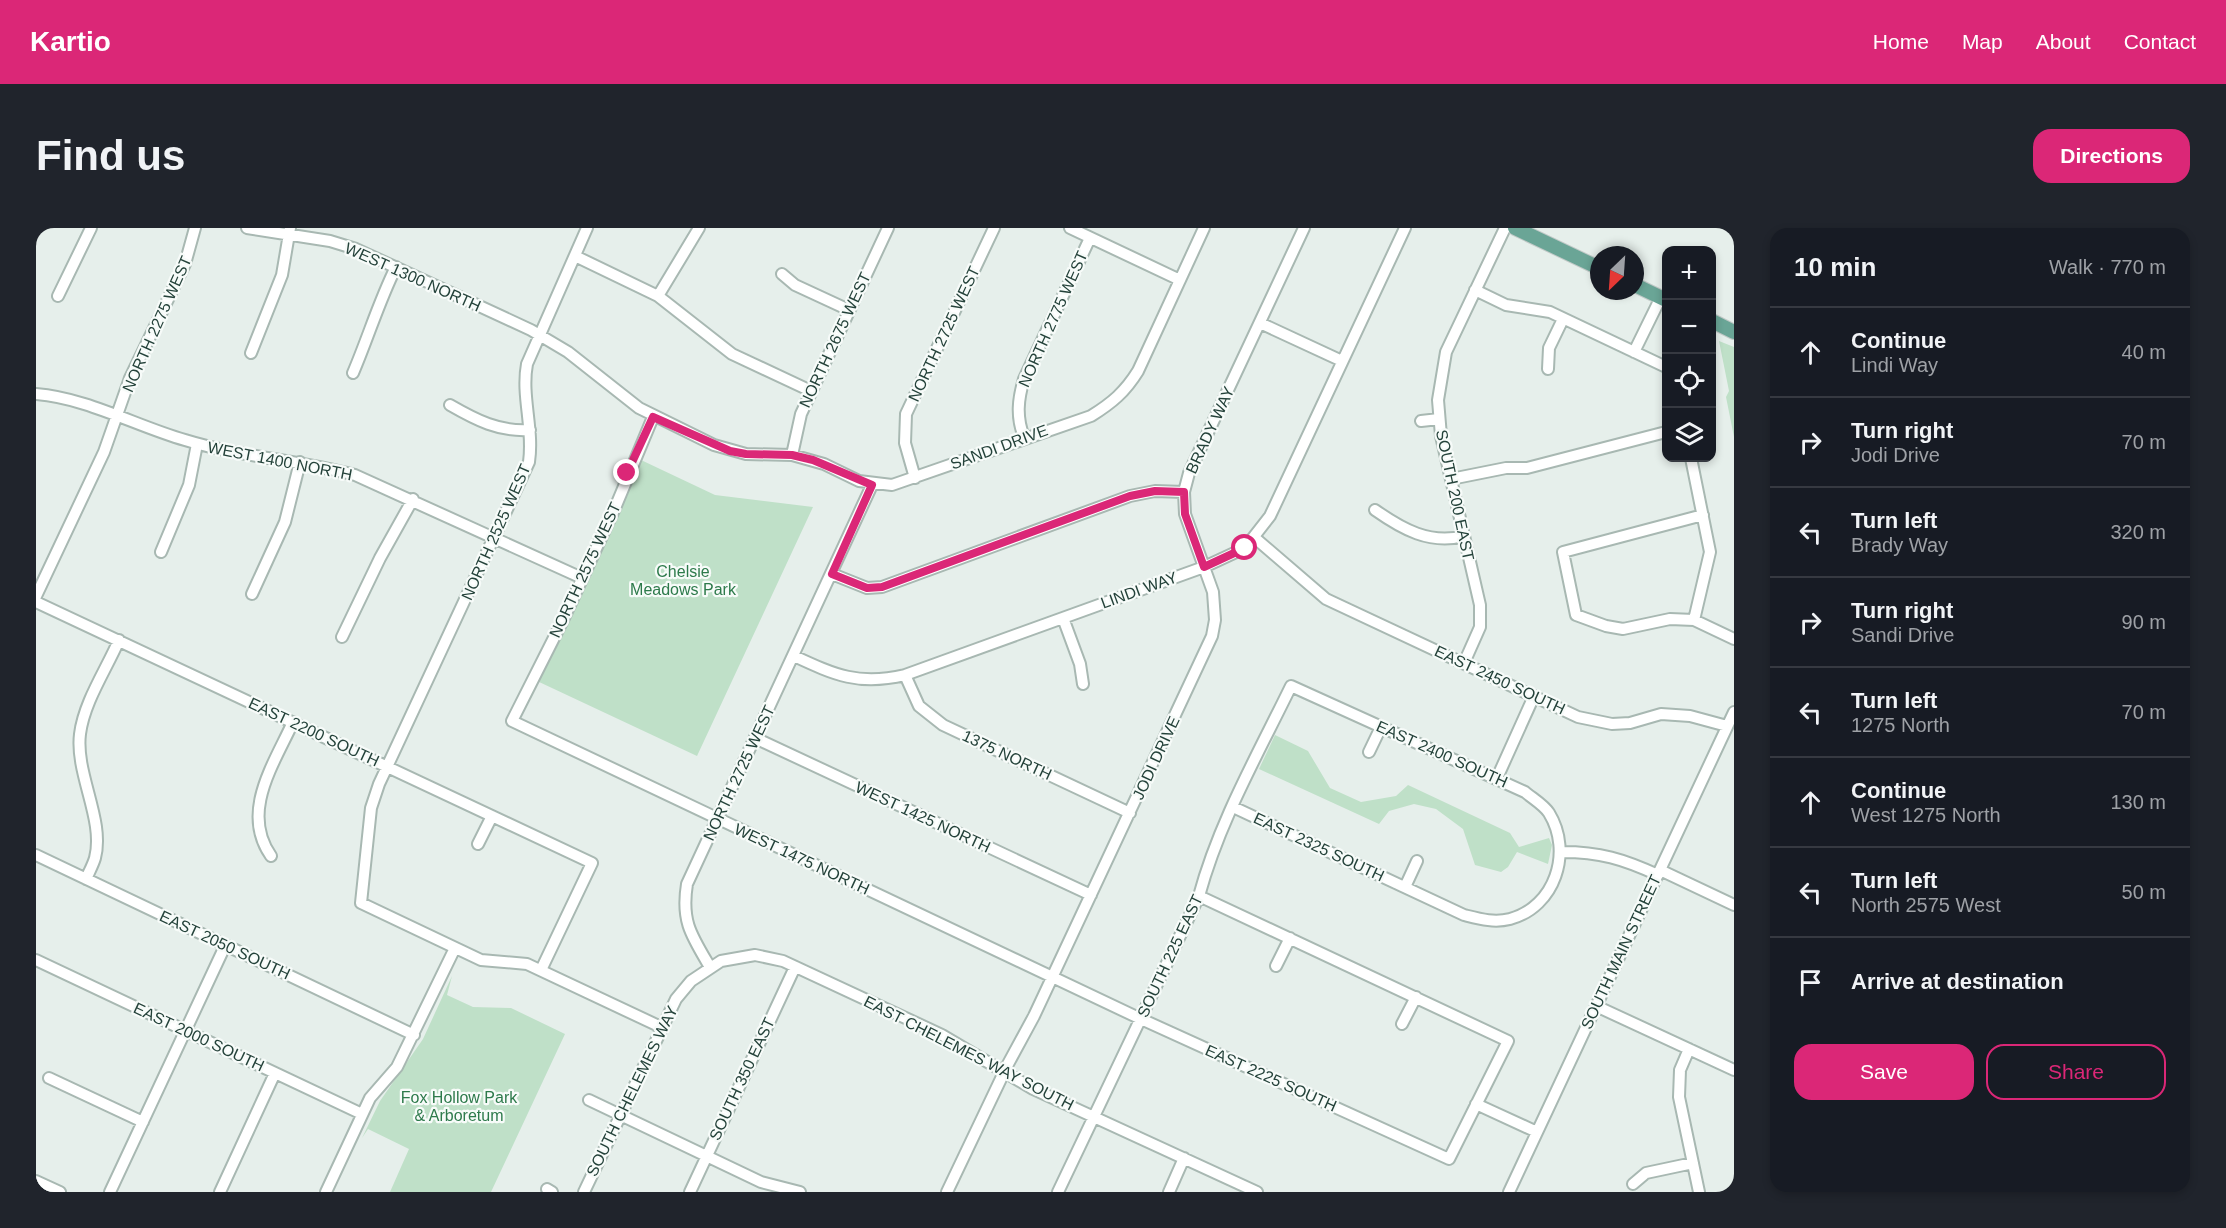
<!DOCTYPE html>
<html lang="en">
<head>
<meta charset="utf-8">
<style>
  :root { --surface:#171b24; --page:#20242c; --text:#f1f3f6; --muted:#9ea1a6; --line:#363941; --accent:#db2777 }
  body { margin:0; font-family:Helvetica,sans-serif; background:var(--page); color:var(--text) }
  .controls { position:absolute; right:18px; top:18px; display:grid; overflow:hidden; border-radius:12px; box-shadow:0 3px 9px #0003 }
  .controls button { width:54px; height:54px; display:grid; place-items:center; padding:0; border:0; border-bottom:2px solid var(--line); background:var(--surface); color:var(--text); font:30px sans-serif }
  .compass { position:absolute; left:1554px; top:18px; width:54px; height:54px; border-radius:50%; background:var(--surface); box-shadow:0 3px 9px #0003; rotate:205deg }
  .stop { position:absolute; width:18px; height:18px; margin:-14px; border:4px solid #db2777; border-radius:50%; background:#fff }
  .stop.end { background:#db2777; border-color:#fff; box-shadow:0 2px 6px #0008 }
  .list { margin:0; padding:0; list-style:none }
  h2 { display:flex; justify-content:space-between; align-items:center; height:78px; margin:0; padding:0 24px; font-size:26px }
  h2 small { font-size:20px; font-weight:400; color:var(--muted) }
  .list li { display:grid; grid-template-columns:39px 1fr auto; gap:18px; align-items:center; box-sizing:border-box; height:90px; padding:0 24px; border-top:2px solid var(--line) }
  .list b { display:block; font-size:22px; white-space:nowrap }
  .list p { margin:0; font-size:20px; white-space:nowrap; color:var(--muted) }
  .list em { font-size:20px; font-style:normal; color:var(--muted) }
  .actions { display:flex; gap:12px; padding:18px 24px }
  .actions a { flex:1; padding:14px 0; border:2px solid var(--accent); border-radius:18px; text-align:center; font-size:21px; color:var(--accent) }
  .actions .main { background:var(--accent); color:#fff }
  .icon { flex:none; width:33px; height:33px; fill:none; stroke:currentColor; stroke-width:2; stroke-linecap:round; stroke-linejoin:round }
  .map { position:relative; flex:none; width:1698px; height:964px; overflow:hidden; border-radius:18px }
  header { display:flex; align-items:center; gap:36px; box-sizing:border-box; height:84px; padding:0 30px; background:var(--accent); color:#fff }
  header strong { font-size:28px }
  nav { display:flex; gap:33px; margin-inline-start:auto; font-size:21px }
  .intro { display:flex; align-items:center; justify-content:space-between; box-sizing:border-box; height:144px; padding:0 36px }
  h1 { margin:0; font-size:42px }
  .button { padding:15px 27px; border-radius:18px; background:var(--accent); color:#fff; font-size:21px; font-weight:700 }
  main { display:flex; gap:36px; padding:0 36px }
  aside { flex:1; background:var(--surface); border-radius:18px; box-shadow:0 3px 9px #0003 }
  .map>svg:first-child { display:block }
  .green { fill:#bfe0c8 }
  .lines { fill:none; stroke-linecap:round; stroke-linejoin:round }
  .minor-casing { stroke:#a8b8b2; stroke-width:14 }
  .major-casing { stroke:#c2cac8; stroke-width:16 }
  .minor { stroke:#fff; stroke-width:10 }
  .major { stroke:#6aa596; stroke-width:14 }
  .route { stroke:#db2777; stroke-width:8 }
  .labels { text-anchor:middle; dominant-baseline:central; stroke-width:4.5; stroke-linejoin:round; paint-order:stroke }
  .street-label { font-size:16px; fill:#24423a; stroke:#f7fbf9 }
  .park-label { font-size:16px; fill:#2d7a4b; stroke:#f7fbf9 }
</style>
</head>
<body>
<header>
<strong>Kartio</strong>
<nav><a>Home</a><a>Map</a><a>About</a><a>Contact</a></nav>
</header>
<div class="intro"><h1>Find us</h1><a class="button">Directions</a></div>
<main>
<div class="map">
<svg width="1698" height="964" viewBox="0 0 1698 964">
  <rect width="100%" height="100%" fill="#e6efeb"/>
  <path class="green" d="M1683,113L1698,119V209L1690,169L1693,163Z
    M605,232L679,267L777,279L661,528L501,453L517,426Z
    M1239,507L1272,523L1294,560L1325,574L1360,568L1372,557L1474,605L1483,619L1513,610L1516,617L1512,636L1481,624L1472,639L1465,644L1439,637L1427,601L1400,581L1378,576L1353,583L1343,596L1223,541Z
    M416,748L411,767L437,779L475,780L529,806L455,964H354L373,921L332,901L326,910L344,873L387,811Z"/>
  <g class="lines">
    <defs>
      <path id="minor" d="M211,0L294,13L320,21L495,102L532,124L603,180L678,217L710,226L756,227L788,236L823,253L856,257L1055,188C1076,175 1089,164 1102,143L1168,0
        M551,0L491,136C485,168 498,201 493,234L343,556L335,580L325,675L445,732L491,736L627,800
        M1034,0L1144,52
        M539,28L622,68L696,126L775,163
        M746,46L759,57L813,82
        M1439,62L1470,77L1514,84L1630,139
        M22,68L55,0
        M622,68L663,0
        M1224,95L1306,133
        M1598,124L1625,69
        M215,125L246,47L254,0
        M1512,141L1513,120L1527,91
        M317,145C332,110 343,73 360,39
        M0,166C51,170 100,198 149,212C204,229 263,232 319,247L546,350
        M414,177C440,192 463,204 494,202
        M617,189L579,280L527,392L476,493L1105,791L1413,931L1472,813L1163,668
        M1385,193L1403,191
        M988,209C980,189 982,171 988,151L1054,10
        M756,227L765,186L852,0
        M1655,230L1674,324L1658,392
        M879,250L869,215L870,186L958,0
        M1415,251L1470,240H1491L1630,204
        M1339,282C1366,301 1394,317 1428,308
        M1667,287L1527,324L1540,387L1570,398L1587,401L1634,391L1658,392L1698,411
        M1219,310L1290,371L1542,489L1576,496L1594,495L1625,486L1654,488L1691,498
        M125,324L153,257L161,216
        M796,346L831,360L846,359L1094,268L1119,263L1148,264
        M216,366L249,294L264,234
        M0,368L68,224L94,150L149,36L159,0
        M0,374L556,635L505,742
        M1027,390L1044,436L1047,456
        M306,409L344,330L377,271
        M758,428C799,447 823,458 869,447L1168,339L1209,320L1234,288L1369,0
        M1428,435L1444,399V377L1405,208L1402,172L1410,124L1469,0
        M869,447L883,478L907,497L1094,585
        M719,510L1055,667
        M1333,524L1345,499
        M1461,550L1498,468
        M442,616L456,588
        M1526,624C1564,624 1587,631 1622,647
        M0,627L378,807
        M235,628C204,584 238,536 257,494
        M1624,642L1698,677
        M50,651C53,644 57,637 59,630C69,592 39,546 44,506C48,474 70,442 83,412
        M1369,659L1381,633
        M0,732L326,886
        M1240,738L1254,710
        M674,739C655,707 645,693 651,656L836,257
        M1560,778L1698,842
        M1366,796L1380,769
        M1653,821L1644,842L1643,869L1663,964
        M13,850L107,894
        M553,872L725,954L764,964
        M1440,876L1501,904
        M0,953L24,964
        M1597,956L1610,945L1657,935
        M511,961L516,964
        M74,964L189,718
        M184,964L239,845
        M290,964L334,870L361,839L419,720
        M548,964L640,771L655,753L685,733L719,727L747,733L906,807L997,861L1221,964
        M654,964L759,739
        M911,964L972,836L998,788L1176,408L1179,392L1177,364L1149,286L1148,264L1153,245L1268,0
        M1022,964L1163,668C1183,594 1222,526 1255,458L1489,564C1496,570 1508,577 1513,585C1537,624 1519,679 1474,691C1458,695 1444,691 1428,687L1197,579
        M1133,964L1148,930
        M1473,964L1698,484"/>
      <path id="major" d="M1479,0L1563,40
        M1599,57L1630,72
        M1676,93L1698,104"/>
    </defs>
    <use href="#minor" class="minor-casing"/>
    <use href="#major" class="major-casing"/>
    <use href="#minor" class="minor"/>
    <use href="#major" class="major"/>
  </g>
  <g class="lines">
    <path class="route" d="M591,245L617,189L694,223L710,226L756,227L777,232L836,257L796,346L831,360L846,359L1094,268L1119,263L1148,264L1149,286L1168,339L1209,320"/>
  </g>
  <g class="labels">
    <g class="street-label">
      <text transform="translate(377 49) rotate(24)">WEST 1300 NORTH</text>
      <text transform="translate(1017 91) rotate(-66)">NORTH 2775 WEST</text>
      <text transform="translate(121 96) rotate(-66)">NORTH 2275 WEST</text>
      <text transform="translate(908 106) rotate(-65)">NORTH 2725 WEST</text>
      <text transform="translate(799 112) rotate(-65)">NORTH 2675 WEST</text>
      <text transform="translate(1174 202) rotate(-65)">BRADY WAY</text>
      <text transform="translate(963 219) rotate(-20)">SANDI DRIVE</text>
      <text transform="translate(244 233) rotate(11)">WEST 1400 NORTH</text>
      <text transform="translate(1419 267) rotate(78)">SOUTH 200 EAST</text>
      <text transform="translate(460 304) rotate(-66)">NORTH 2525 WEST</text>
      <text transform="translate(549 342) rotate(-65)">NORTH 2575 WEST</text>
      <text transform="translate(1103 362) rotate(-20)">LINDI WAY</text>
      <text transform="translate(1464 452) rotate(25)">EAST 2450 SOUTH</text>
      <text transform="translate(278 504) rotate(25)">EAST 2200 SOUTH</text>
      <text transform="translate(1406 526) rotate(24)">EAST 2400 SOUTH</text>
      <text transform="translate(971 527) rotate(25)">1375 NORTH</text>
      <text transform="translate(1120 530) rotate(-65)">JODI DRIVE</text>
      <text transform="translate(703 545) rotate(-65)">NORTH 2725 WEST</text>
      <text transform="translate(887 589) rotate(25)">WEST 1425 NORTH</text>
      <text transform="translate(1283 619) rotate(25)">EAST 2325 SOUTH</text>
      <text transform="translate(766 631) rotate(25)">WEST 1475 NORTH</text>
      <text transform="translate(189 717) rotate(25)">EAST 2050 SOUTH</text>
      <text transform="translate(1585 724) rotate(-65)">SOUTH MAIN STREET</text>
      <text transform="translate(1134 728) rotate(-65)">SOUTH 225 EAST</text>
      <text transform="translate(163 809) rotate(25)">EAST 2000 SOUTH</text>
      <text transform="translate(933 825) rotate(27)">EAST CHELEMES WAY SOUTH</text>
      <text transform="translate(1235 850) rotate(24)">EAST 2225 SOUTH</text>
      <text transform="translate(706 851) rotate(-65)">SOUTH 350 EAST</text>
      <text transform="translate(596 863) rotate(-64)">SOUTH CHELEMES WAY</text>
    </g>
    <g class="park-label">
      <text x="647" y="343">Chelsie<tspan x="647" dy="18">Meadows Park</tspan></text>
      <text x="423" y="869">Fox Hollow Park<tspan x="423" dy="18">&amp; Arboretum</tspan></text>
    </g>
  </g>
</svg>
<div class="controls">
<button>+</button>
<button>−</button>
<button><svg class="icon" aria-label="locate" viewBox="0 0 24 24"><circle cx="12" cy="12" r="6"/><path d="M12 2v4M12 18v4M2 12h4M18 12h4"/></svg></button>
<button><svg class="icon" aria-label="layers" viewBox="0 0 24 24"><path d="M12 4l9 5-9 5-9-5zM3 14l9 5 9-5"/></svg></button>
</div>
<svg class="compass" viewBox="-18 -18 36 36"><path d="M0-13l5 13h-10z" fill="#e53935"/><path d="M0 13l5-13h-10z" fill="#9ea1a6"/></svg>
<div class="stop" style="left:1209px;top:320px"></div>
<div class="stop end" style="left:591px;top:245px"></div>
</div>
<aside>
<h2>10 min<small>Walk · 770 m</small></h2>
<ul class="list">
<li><svg class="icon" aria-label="ahead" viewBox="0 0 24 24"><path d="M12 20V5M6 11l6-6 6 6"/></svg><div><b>Continue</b><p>Lindi Way</p></div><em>40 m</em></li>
<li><svg class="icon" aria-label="right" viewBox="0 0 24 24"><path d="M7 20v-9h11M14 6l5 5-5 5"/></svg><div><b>Turn right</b><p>Jodi Drive</p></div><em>70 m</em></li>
<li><svg class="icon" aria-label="left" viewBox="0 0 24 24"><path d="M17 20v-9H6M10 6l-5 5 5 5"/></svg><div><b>Turn left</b><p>Brady Way</p></div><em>320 m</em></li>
<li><svg class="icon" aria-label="right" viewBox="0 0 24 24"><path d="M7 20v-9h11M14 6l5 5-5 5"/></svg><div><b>Turn right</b><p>Sandi Drive</p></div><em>90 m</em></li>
<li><svg class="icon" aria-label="left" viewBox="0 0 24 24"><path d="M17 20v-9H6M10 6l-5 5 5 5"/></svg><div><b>Turn left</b><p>1275 North</p></div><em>70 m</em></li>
<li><svg class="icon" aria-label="ahead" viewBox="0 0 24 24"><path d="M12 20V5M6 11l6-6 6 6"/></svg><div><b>Continue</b><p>West 1275 North</p></div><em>130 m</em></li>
<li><svg class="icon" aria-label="left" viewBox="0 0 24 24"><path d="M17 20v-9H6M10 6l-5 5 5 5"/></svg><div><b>Turn left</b><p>North 2575 West</p></div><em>50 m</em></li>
<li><svg class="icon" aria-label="arrive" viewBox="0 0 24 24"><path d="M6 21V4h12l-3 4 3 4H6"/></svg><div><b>Arrive at destination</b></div></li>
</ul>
<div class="actions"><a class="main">Save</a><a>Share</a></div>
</aside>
</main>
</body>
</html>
